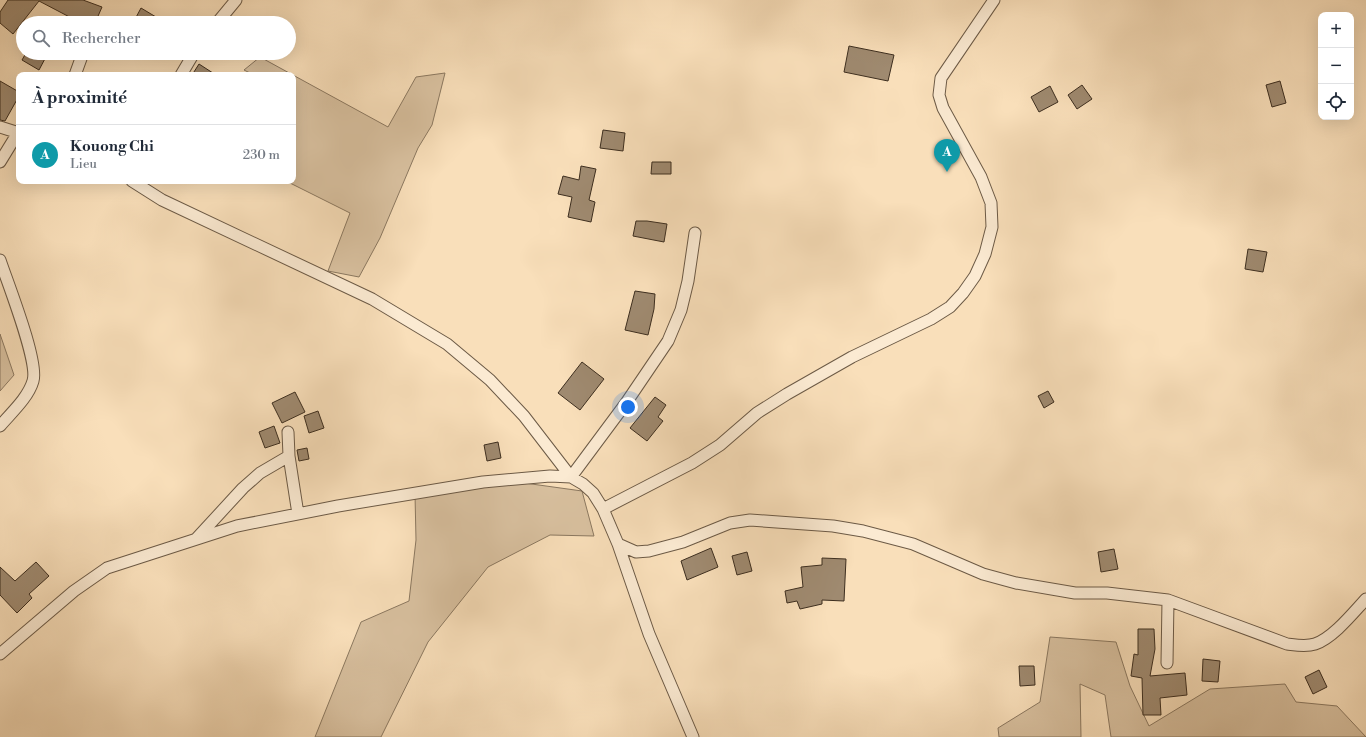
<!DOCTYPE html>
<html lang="fr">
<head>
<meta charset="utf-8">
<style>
  :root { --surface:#fff; --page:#f2f2f3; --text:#1f2937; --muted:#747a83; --line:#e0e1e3; --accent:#0f766e }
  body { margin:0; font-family:"Libre Bodoni",serif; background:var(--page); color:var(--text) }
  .controls { position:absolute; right:12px; top:12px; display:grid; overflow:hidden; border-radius:8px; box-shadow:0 4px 16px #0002 }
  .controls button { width:36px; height:36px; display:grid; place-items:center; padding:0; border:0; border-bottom:1px solid var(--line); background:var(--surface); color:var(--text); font:20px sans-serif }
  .you { position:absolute; left:628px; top:407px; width:14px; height:14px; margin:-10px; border:3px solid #fff; border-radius:50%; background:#1a73e8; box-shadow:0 0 0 6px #1a73e833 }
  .badge { display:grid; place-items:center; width:26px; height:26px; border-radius:50%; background:var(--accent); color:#fff; font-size:13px; font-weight:700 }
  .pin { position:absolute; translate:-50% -33px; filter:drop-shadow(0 1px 2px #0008) }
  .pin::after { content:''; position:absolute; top:21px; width:14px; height:12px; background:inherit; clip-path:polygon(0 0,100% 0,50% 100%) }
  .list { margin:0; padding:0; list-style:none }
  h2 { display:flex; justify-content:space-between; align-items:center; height:52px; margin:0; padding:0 16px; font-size:17px }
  h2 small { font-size:13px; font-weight:400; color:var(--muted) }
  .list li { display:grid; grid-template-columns:26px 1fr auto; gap:12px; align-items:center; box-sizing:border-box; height:60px; padding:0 16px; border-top:1px solid var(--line) }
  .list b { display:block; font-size:15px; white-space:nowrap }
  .list p { margin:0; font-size:13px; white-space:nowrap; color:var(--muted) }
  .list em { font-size:13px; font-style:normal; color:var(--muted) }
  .icon { flex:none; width:22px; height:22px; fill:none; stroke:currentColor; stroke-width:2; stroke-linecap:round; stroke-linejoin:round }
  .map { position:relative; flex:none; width:1366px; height:737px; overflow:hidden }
  .search { position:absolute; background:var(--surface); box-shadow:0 4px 16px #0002; left:16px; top:16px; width:280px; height:44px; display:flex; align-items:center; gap:10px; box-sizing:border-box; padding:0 14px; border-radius:22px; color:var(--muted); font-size:15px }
  .panel { position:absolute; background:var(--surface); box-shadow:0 4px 16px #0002; left:16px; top:72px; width:280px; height:112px; border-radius:8px }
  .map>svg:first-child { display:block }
  .green { fill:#d9c1a0; stroke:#8b7860 }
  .building { fill:#9f8a70; stroke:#3d2e1f }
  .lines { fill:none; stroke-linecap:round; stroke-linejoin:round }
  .minor-casing { stroke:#6c5a46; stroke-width:13 }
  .minor { stroke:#fbead2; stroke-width:11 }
</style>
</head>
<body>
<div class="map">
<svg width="1366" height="737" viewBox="0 0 1366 737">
  <rect width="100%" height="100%" fill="#f9dfba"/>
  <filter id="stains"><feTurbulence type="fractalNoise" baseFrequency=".005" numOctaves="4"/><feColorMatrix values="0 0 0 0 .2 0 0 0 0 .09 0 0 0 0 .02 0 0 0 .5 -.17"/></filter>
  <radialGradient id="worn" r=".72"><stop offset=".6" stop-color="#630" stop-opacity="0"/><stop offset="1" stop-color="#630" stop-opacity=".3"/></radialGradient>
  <path class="green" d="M260,57L388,127L416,77L445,73L432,125L418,148L380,238L359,277L328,271L350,213L286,181H293V75H254L244,70Z
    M0,334L14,375L0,391Z
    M510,481L582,491L594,536L550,535L488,567L428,642L381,737H315L361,622L409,601L416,540L415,494Z
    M1050,637L1116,642L1130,686L1149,726L1210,689L1285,684L1296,702L1337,706L1366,737H1111L1105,695L1080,684L1081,737H999L998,728L1040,702Z"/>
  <path class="building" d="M8,0H83L102,7L95,23H81L39,1L13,34L0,23V12Z
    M141,8L166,23H133Z
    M849,46L894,55L888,81L844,72Z
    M26,53H48L39,70L22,60Z
    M199,64L216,75H192Z
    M0,81L19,92V96L5,121L0,120Z
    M1280,81L1286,103L1272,107L1266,85Z
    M1082,85L1092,99L1077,109L1068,95Z
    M1050,86L1058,102L1039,112L1031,97Z
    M603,130L625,133L623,151L600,148Z
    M652,162H671V174H651Z
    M581,166L596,169L589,200L595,202L591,222L568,217L572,197L558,194L563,176L579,180Z
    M636,221H647L667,224L664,242L633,236Z
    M1248,249L1267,252L1263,272L1245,269Z
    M635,291L655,294L654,309L648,335L625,330Z
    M582,362L604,379L580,410L558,393Z
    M1048,391L1054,402L1044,408L1038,396Z
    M295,392L305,412L282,423L272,403Z
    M655,397L666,405L658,417L663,421L647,441L630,428Z
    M318,411L324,428L309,433L304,416Z
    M274,426L280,443L265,448L259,432Z
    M498,442L501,458L487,461L484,445Z
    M307,448L309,459L299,461L297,450Z
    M711,548L718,567L687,580L681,561Z
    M1114,549L1118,569L1101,572L1098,552Z
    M747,552L752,571L737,575L732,556Z
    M822,558L846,559L844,601L822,600V604L800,609L797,601L787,603L785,591L803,587L801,567L822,565Z
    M36,562L49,576L29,594L32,598L17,613L0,595V567L15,581Z
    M1138,629H1154L1155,649L1150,676L1185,673L1187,695L1160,698L1161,715H1143L1142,678L1131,676L1134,654L1138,655Z
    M1203,659L1220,661L1218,682L1202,681Z
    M1019,666H1034L1035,685L1020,686Z
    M1319,670L1327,687L1313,694L1305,677Z"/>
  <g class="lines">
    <defs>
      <path id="minor" d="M217,23L236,0
        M75,75L83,53
        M181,75L194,53
        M0,127L19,133
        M0,162L19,131
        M132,181L162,200L372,299L447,344L490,380L524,416L571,477L626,403L668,341L681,310L688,281L695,233
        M0,260C8,284 39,362 33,381C28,398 11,413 0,426
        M288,432L289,456L298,514
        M603,509L692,463L720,445L757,413L787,394L852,357L931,319L950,307L963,293L975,276L985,254L992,227L991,203L981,177L943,108L939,95L941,78L994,0
        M197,538L243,488L260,473L289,456
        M618,544L636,552L649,551L683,542L730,523L750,520L833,526L863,531L913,544L983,574L1016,583L1075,593H1107L1168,600L1287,644C1296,645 1306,647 1315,644C1333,638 1353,613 1366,599
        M0,654L74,591L107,568L237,526L338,506L483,482L550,476L571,477L583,484L593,493L603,509L618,544L649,634L693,737
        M1167,663L1168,600"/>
    </defs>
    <use href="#minor" class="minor-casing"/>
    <use href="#minor" class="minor"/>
  </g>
  <rect width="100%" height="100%" filter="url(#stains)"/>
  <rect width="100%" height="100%" fill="url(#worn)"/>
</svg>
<div class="controls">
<button>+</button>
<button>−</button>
<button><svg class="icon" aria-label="locate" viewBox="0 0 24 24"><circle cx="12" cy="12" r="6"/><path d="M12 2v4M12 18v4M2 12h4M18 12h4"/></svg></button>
</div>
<div class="you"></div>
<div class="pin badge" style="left:947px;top:172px;background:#0f9aa8">A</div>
<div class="search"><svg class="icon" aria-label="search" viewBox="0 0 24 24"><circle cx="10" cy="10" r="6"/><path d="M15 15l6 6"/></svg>Rechercher</div>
<section class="panel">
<h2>À proximité<small></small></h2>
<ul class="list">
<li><span class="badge" style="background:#0f9aa8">A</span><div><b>Kouong Chi</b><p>Lieu</p></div><em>230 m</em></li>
</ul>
</section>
</div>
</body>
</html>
